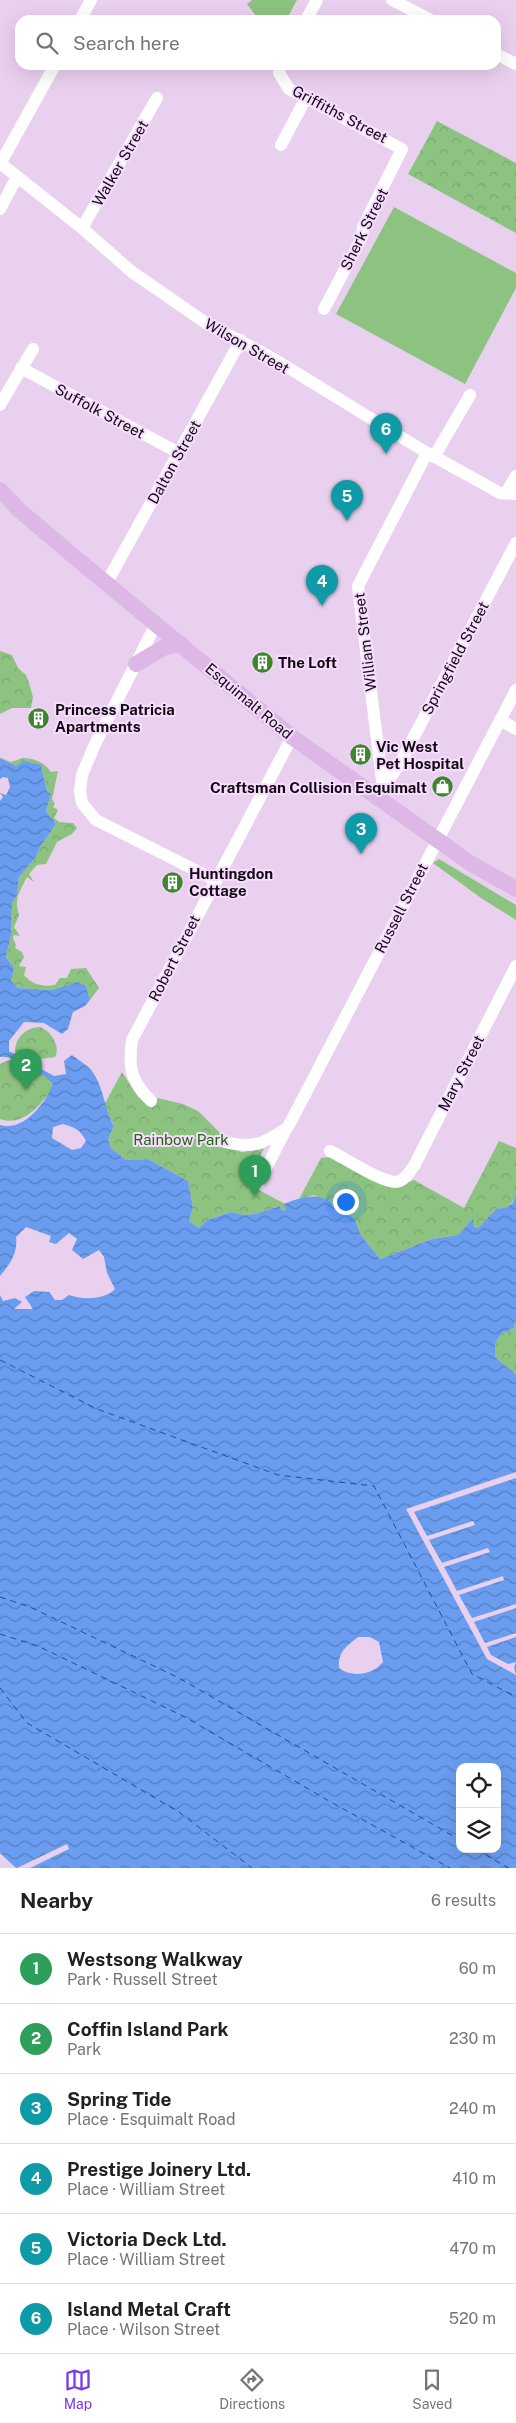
<!DOCTYPE html>
<html lang="en">
<head>
<meta charset="utf-8">
<style>
  :root { --surface:#fff; --page:#f6f6f6; --text:#202124; --muted:#757577; --line:#e0e0e0; --accent:#7c3aed }
  body { margin:0; font-family:"Public Sans",sans-serif; background:var(--page); color:var(--text) }
  .controls { position:absolute; right:15px; bottom:15px; display:grid; overflow:hidden; border-radius:10px; box-shadow:0 5px 20px #0002 }
  .controls button { width:45px; height:45px; display:grid; place-items:center; padding:0; border:0; border-bottom:1px solid var(--line); background:var(--surface); color:var(--text); font:25px sans-serif }
  .you { position:absolute; left:345px; top:1201px; width:18px; height:18px; margin:-12px; border:4px solid #fff; border-radius:50%; background:#1a73e8; box-shadow:0 0 0 8px #1a73e833 }
  .badge { display:grid; place-items:center; width:32px; height:32px; border-radius:50%; background:var(--accent); color:#fff; font-size:16px; font-weight:700 }
  .pin { position:absolute; translate:-50% -41px; filter:drop-shadow(0 1px 2px #0008) }
  .pin::after { content:''; position:absolute; top:26px; width:18px; height:15px; background:inherit; clip-path:polygon(0 0,100% 0,50% 100%) }
  .list { margin:0; padding:0; list-style:none }
  h2 { display:flex; justify-content:space-between; align-items:center; height:65px; margin:0; padding:0 20px; font-size:21px }
  h2 small { font-size:16px; font-weight:400; color:var(--muted) }
  .list li { display:grid; grid-template-columns:32px 1fr auto; gap:15px; align-items:center; box-sizing:border-box; height:70px; padding:0 20px; border-top:1px solid var(--line) }
  .list b { display:block; font-size:19px; white-space:nowrap }
  .list p { margin:0; font-size:16px; white-space:nowrap; color:var(--muted) }
  .list em { font-size:16px; font-style:normal; color:var(--muted) }
  .icon { flex:none; width:28px; height:28px; fill:none; stroke:currentColor; stroke-width:2; stroke-linecap:round; stroke-linejoin:round }
  .map { position:relative; flex:none; width:516px; height:1868px; overflow:hidden }
  .search { position:absolute; background:var(--surface); box-shadow:0 5px 20px #0002; left:15px; right:15px; top:15px; height:55px; display:flex; align-items:center; gap:12px; box-sizing:border-box; padding:0 18px; border-radius:15px; color:var(--muted); font-size:19px }
  .sheet { height:485px; background:var(--surface) }
  nav { display:flex; justify-content:space-around; align-items:center; box-sizing:border-box; height:70px; border-top:1px solid var(--line); background:var(--surface); font-size:14px; color:var(--muted) }
  nav a { display:grid; justify-items:center; gap:2px }
  nav .on { color:var(--accent) }
  .map>svg:first-child { display:block }
  .grass { fill:#8dc381 }
  .park { fill:url(#park-crowns) }
  .water { fill:url(#water-waves); fill-rule:evenodd }
  .pier { fill:#e9d0ef }
  .lines { fill:none; stroke-linecap:round; stroke-linejoin:round }
  .ferry { stroke:#114ead; stroke-width:1; stroke-dasharray:6 5; stroke-linecap:butt }
  .minor { stroke:#fff; stroke-width:12 }
  .major { stroke:#ddb8e6; stroke-width:16 }
  .labels { text-anchor:middle; dominant-baseline:central; stroke-width:4; stroke-linejoin:round; paint-order:stroke }
  .street-label { font-size:15px; fill:#110813; stroke:#f7ddfd }
  .poi-label { font-size:15px; font-weight:bold; fill:#110813; stroke:#f7ddfd; text-anchor:start }
  .park-label { font-size:15px; fill:#22640f; stroke:#f7ddfd }
</style>
</head>
<body>
<div class="map">
<svg width="516" height="1868" viewBox="0 0 516 1868">
  <defs>
    <pattern id="park-crowns" width="20" height="18" patternUnits="userSpaceOnUse" patternTransform="scale(1.25)"><rect width="20" height="18" fill="#8dc381"/><path d="M2 6a3 3 0 1 1 6 0M12 15a3 3 0 1 1 6 0" fill="none" stroke="#79a66f"/></pattern>
    <pattern id="water-waves" width="16" height="10" patternUnits="userSpaceOnUse" patternTransform="scale(1.25)"><rect width="16" height="10" fill="#6a9df0"/><path d="M0 5q4-4 8 0t8 0" fill="none" stroke="#567ec1"/></pattern>
  </defs>
  <rect width="100%" height="100%" fill="#e9d0ef"/>
  <path class="grass" d="M252,0H297L286,20H259L247,4Z
    M394,207L516,273V288L465,384L336,314Z
    M439,859L516,905V920L481,898L433,863Z"/>
  <path class="park" d="M437,121L516,163V233L408,174Z
    M0,651L12,655L18,668L26,675L29,683L33,697L31,708H12L0,714Z
    M0,758H1L11,762C16,761 18,759 23,758C35,758 45,763 51,772L58,771L52,799L55,804L53,807L58,810L54,818L59,822L73,823L77,828L72,834L57,842L46,864L37,865L29,874L34,882L27,877C19,893 14,898 19,915L14,927L20,936L14,935L13,938L16,945L15,948L22,952L24,957L19,966L26,967L24,975C33,985 42,987 55,985L60,978H67L71,969L86,968L99,988L90,1000L86,986L53,990L18,988L11,981L14,968L6,957L11,936L12,903L17,895L19,877L36,857L40,847L56,824L46,811L51,794L47,791L41,765L16,766Z
    M40,1027C51,1031 61,1046 55,1057L41,1059L15,1052C15,1038 26,1027 40,1027Z
    M18,1056C27,1058 48,1078 55,1085C43,1102 24,1128 0,1119V1064Z
    M122,1072L138,1097L152,1108L158,1098L183,1104L198,1111L221,1134L215,1144L242,1152L264,1149L246,1183L285,1204L286,1210L282,1212L280,1206L255,1214L244,1215L229,1212L207,1220L199,1228L189,1221L193,1207L188,1181L148,1159L126,1160L111,1148L108,1139L114,1126L104,1105Z
    M499,1141L516,1148V1194L513,1202L507,1207L496,1209L478,1228H474L473,1220L458,1235L432,1239L380,1259L360,1234L356,1221L334,1203L313,1195L299,1199L321,1158L333,1157L405,1183L414,1180L464,1208Z
    M516,1319V1374L495,1357V1343L502,1333L514,1328Z"/>
  <path class="water" d="M0,758L16,766L24,761L41,765L47,791L51,794L46,811L56,824L40,847L36,857L19,877L17,895L12,903L11,936L6,957L14,968L11,981L18,988L53,990L78,982L86,986L90,1000L85,1006L73,1012L68,1029L62,1034L44,1023L24,1022L9,1041V1051L54,1076L66,1074L64,1061L72,1055C78,1060 86,1064 91,1070C104,1086 104,1109 114,1126L108,1139L111,1148L126,1160L148,1159L188,1181L193,1207L189,1221L199,1228L207,1220L230,1212L244,1215L255,1214L280,1206L282,1211L286,1210L284,1204C304,1196 320,1191 337,1207C343,1212 350,1213 355,1220C358,1225 358,1230 361,1235C367,1243 374,1251 380,1259L432,1239L458,1235L473,1219L474,1227L478,1228L496,1209L507,1207L513,1203L516,1194V1319L514,1328L502,1333L495,1343V1357L516,1374V1868H16L0,1853V1295L3,1301L15,1298L22,1302L14,1309H33L25,1297L34,1291L49,1292L55,1300H62L69,1295C81,1300 105,1300 115,1289L107,1273L104,1257L99,1250L83,1259L72,1250L77,1239L69,1233L56,1244L49,1242L51,1236L26,1227L16,1237C18,1254 10,1264 0,1276V1125C24,1132 47,1102 53,1083C43,1074 12,1054 0,1057V801L3,797L0,793L6,795L10,787L8,778L3,777L0,779ZM63,1124C74,1127 81,1130 86,1141L81,1148L72,1150L52,1138L53,1127ZM358,1637H370L379,1642L383,1662C372,1675 352,1678 339,1668C338,1651 346,1647 358,1637ZM460,1767H497V1849H460Z"/>
  <path class="pier" d="M516,1472V1478L414,1512L427,1536L473,1521L475,1525L429,1540L442,1563L488,1548L490,1552L444,1567L457,1591L503,1576L504,1580L459,1595L472,1618L516,1604V1608L474,1622L485,1643L516,1633V1637L487,1647L491,1655L508,1664L516,1662L514,1667L516,1675L487,1659L406,1509Z
    M67,1844L69,1849L30,1868H17Z"/>
  <g class="lines">
    <path class="ferry" d="M0,1360L97,1409L278,1475L374,1486L472,1674L516,1697
      M0,1597L30,1607L179,1678L460,1840
      M0,1634L38,1646L185,1717L329,1801L450,1868
      M0,1688L27,1723L179,1812L252,1868
      M476,1849L508,1868"/>
    <path class="minor" d="M392,0L431,20
      M80,20L91,0
      M306,20L317,0
      M496,54L516,64
      M281,65L279,73L289,89L402,149L363,227L362,237L324,309
      M281,145L306,98
      M0,163L82,228L132,272L206,323L274,359L424,451L500,493L516,494
      M0,164L55,65
      M0,209L17,177
      M82,228L157,98
      M21,368L179,453
      M0,405L33,349
      M434,457L470,395
      M506,493L516,476
      M106,584L241,340
      M156,624L95,744L82,775L80,791L82,803L96,820L215,880
      M500,720L516,729
      M383,788L358,586L427,453
      M381,791L399,765L516,543
      M151,1101C131,1081 128,1068 132,1040L292,737
      M221,1141C251,1149 263,1145 288,1127L516,690
      M330,1151C345,1158 380,1182 396,1182C405,1181 409,1172 414,1166L516,966
      M258,1184L286,1129"/>
    <path class="major" d="M0,490L19,510L71,554L292,737L470,863L516,889
      M136,664L165,647L181,644"/>
  </g>
  <defs>
    <symbol id="building-disc" viewBox="-11 -11 22 22"><circle r="9.5" fill="#3e862d" stroke="#f7ddfd"/><path d="M-4-6H4V6H1V3H-1V6H-4ZM-2.5-4.3h1.7v1.8h-1.7ZM.8-4.3h1.7v1.8H.8ZM-2.5-1h1.7V.8h-1.7ZM.8-1h1.7V.8H.8Z" fill="#fff"/></symbol>
    <symbol id="shop-disc" viewBox="-11 -11 22 22"><circle r="9.5" fill="#3e862d" stroke="#f7ddfd"/><path d="M-5-2.5h2.3a2.7 3.5 0 0 1 5.4 0H5L5.5 6h-11ZM-1.5-2.5h3a1.5 2.3 0 0 0-3 0Z" fill="#fff"/></symbol>
  </defs>
  <g fill-rule="evenodd">
    <use href="#building-disc" x="250" y="650" width="25" height="25"/>
    <use href="#building-disc" x="26" y="706" width="25" height="25"/>
    <use href="#building-disc" x="348" y="742" width="25" height="25"/>
    <use href="#shop-disc" x="430" y="774" width="25" height="25"/>
    <use href="#building-disc" x="160" y="870" width="25" height="25"/>
  </g>
  <g class="labels">
    <g class="street-label">
      <text transform="translate(340 114) rotate(28)">Griffiths Street</text>
      <text transform="translate(120 163) rotate(-60)">Walker Street</text>
      <text transform="translate(364 229) rotate(-64)">Sherk Street</text>
      <text transform="translate(247 346) rotate(30)">Wilson Street</text>
      <text transform="translate(100 411) rotate(28)">Suffolk Street</text>
      <text transform="translate(174 462) rotate(-61)">Dalton Street</text>
      <text transform="translate(365 642) rotate(-97)">William Street</text>
      <text transform="translate(455 658) rotate(-62)">Springfield Street</text>
      <text transform="translate(249 701) rotate(40)">Esquimalt Road</text>
      <text transform="translate(401 908) rotate(-63)">Russell Street</text>
      <text transform="translate(174 958) rotate(-63)">Robert Street</text>
      <text transform="translate(461 1073) rotate(-63)">Mary Street</text>
    </g>
    <g class="poi-label">
      <text x="278" y="662">The Loft</text>
      <text x="55" y="709">Princess Patricia<tspan x="55" dy="17">Apartments</tspan></text>
      <text x="376" y="746">Vic West<tspan x="376" dy="17">Pet Hospital</tspan></text>
      <text x="427" y="787" text-anchor="end">Craftsman Collision Esquimalt</text>
      <text x="189" y="873">Huntingdon<tspan x="189" dy="17">Cottage</tspan></text>
    </g>
    <g class="park-label">
      <text x="181" y="1139">Rainbow Park</text>
    </g>
  </g>
</svg>
<div class="controls">
<button><svg class="icon" aria-label="locate" viewBox="0 0 24 24"><circle cx="12" cy="12" r="6"/><path d="M12 2v4M12 18v4M2 12h4M18 12h4"/></svg></button>
<button><svg class="icon" aria-label="layers" viewBox="0 0 24 24"><path d="M12 4l9 5-9 5-9-5zM3 14l9 5 9-5"/></svg></button>
</div>
<div class="you"></div>
<div class="pin badge" style="left:255px;top:1196px;background:#2e9e5b">1</div>
<div class="pin badge" style="left:26px;top:1090px;background:#2e9e5b">2</div>
<div class="pin badge" style="left:361px;top:854px;background:#0f9aa8">3</div>
<div class="pin badge" style="left:322px;top:606px;background:#0f9aa8">4</div>
<div class="pin badge" style="left:347px;top:521px;background:#0f9aa8">5</div>
<div class="pin badge" style="left:386px;top:454px;background:#0f9aa8">6</div>
<div class="search"><svg class="icon" aria-label="search" viewBox="0 0 24 24"><circle cx="10" cy="10" r="6"/><path d="M15 15l6 6"/></svg>Search here</div>
</div>
<section class="sheet">
<h2>Nearby<small>6 results</small></h2>
<ul class="list">
<li><span class="badge" style="background:#2e9e5b">1</span><div><b>Westsong Walkway</b><p>Park · Russell Street</p></div><em>60 m</em></li>
<li><span class="badge" style="background:#2e9e5b">2</span><div><b>Coffin Island Park</b><p>Park</p></div><em>230 m</em></li>
<li><span class="badge" style="background:#0f9aa8">3</span><div><b>Spring Tide</b><p>Place · Esquimalt Road</p></div><em>240 m</em></li>
<li><span class="badge" style="background:#0f9aa8">4</span><div><b>Prestige Joinery Ltd.</b><p>Place · William Street</p></div><em>410 m</em></li>
<li><span class="badge" style="background:#0f9aa8">5</span><div><b>Victoria Deck Ltd.</b><p>Place · William Street</p></div><em>470 m</em></li>
<li><span class="badge" style="background:#0f9aa8">6</span><div><b>Island Metal Craft</b><p>Place · Wilson Street</p></div><em>520 m</em></li>
</ul>
</section>
<nav>
<a class="on"><svg class="icon" aria-label="map" viewBox="0 0 24 24"><path d="M3 6l6-2 6 2 6-2v14l-6 2-6-2-6 2zM9 4v14M15 6v14"/></svg>Map</a>
<a><svg class="icon" aria-label="directions" viewBox="0 0 24 24"><path d="M12 3l9 9-9 9-9-9zM9 14v-3h6M13 9l2 2-2 2"/></svg>Directions</a>
<a><svg class="icon" aria-label="saved" viewBox="0 0 24 24"><path d="M7 4h10v16l-5-4-5 4z"/></svg>Saved</a>
</nav>
</body>
</html>
